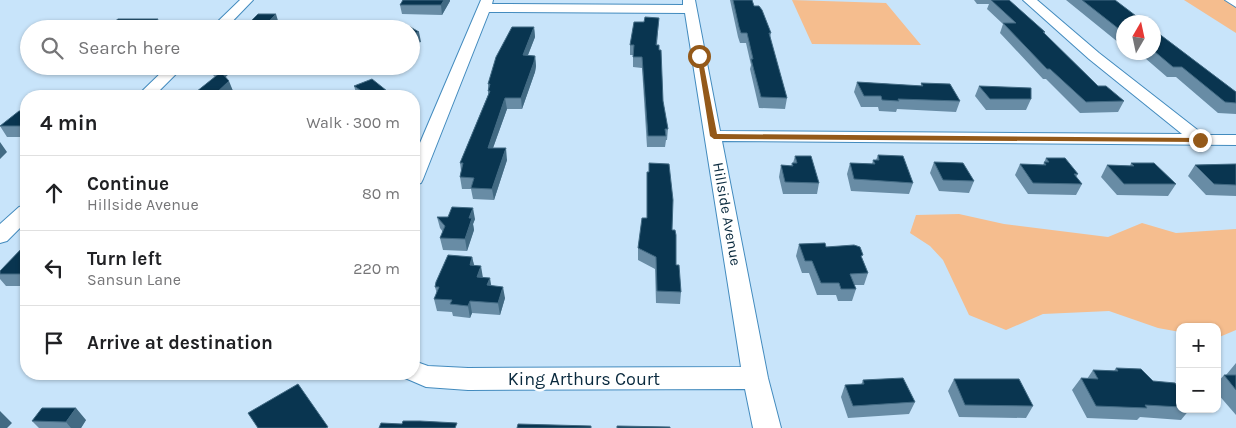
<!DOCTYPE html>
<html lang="en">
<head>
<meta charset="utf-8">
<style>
  :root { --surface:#fff; --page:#f6f6f6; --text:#202124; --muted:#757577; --line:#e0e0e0 }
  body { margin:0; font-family:Karla,sans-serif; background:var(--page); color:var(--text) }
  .controls { position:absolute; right:15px; bottom:15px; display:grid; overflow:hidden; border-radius:10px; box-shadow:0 1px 4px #0004 }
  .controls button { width:45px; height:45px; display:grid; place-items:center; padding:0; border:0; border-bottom:1px solid var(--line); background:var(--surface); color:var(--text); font:25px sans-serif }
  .compass { position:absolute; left:1116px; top:15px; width:45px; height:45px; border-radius:50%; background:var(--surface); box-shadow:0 1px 4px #0004; rotate:9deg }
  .stop { position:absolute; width:15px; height:15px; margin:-11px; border:4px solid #945919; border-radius:50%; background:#fff }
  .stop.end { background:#945919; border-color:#fff; box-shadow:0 1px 5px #0008 }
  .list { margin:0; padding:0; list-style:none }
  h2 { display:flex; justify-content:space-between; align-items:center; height:65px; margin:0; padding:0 20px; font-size:21px }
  h2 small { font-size:16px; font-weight:400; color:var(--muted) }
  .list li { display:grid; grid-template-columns:32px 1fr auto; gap:15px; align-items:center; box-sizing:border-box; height:75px; padding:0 20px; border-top:1px solid var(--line) }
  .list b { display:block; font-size:19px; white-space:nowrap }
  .list p { margin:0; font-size:16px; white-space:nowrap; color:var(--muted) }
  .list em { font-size:16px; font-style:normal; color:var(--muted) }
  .icon { flex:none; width:28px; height:28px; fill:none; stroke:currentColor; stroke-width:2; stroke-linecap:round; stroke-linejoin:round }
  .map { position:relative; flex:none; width:1236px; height:428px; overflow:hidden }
  .search { position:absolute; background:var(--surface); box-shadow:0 1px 4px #0004; left:20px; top:20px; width:400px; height:55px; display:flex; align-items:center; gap:12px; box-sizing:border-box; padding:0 18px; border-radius:28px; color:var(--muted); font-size:19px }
  .panel { position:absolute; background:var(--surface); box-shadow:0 1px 4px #0004; left:20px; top:90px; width:400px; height:290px; border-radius:20px }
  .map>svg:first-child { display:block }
  .green { fill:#f5bd8e }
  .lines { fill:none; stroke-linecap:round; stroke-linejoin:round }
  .minor-casing { stroke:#438bbe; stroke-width:2 }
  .minor { fill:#fff; fill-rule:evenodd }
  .wall { fill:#688ca5 }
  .shaded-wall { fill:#426a83 }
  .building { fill:#093550; stroke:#426a83 }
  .route { fill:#945919 }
  .labels { text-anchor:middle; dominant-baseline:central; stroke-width:5; stroke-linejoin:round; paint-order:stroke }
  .street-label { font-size:15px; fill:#09293d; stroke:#fff }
  .near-street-label { font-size:18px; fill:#09293d; stroke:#fff }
</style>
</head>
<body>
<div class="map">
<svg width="1236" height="428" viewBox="0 0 1236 428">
  <rect width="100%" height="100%" fill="#c8e4fa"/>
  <path class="green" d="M792,0L886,3L921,45L812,44Z
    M1184,0H1236V33Z
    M959,214L1004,224L1108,237L1142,223L1176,233L1236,229V330L1217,338V327H1180V332L1158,328L1109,311L1043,314L1006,330L969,315L943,260L930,246L910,233L916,215Z"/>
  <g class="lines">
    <defs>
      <path id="minor" d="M240,0H253L225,29H210Z
        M481,0H493L492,4L683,5V0H695L720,131L1182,134L1089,59L1023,0H1037L1099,53L1204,135H1236V145L722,141L768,378L781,428H753L745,389L468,390L426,387L405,378L403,374H414V361L428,366L468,368L741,367L685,13L489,12L423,179L421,183L414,185V157Z
        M1225,0H1236V7Z
        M168,66H184L154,96H137Z
        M26,205V222L7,241L0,243V224L19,207Z"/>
    </defs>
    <use href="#minor" class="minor-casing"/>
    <use href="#minor" class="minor"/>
  </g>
  <path class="wall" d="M403,0H450V1L442,15L402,14L400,5Z
    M730,0H752L754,6L771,33L770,38L787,98L785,109L759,108L750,69L751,65L746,43H740L738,37Z
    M974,0H1009L1045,32L1044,34L1098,86L1124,101L1118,112L1080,113L1046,79H1043L1000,33L1003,24L987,9L989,4H977Z
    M1066,0H1115L1124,22V47Z
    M659,18L657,45L663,101L668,129L667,140H666L665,147H647L642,68L633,67V55H630V45L644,22Z
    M534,27L535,37L528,55L535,56L536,66L535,72L522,109H507L493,148L507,160L494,200L473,199L471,189H462L460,177L461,171L460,163L488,95V84Z
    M1154,30L1236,92V114L1218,113L1176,77H1167L1138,52H1154Z
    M88,66H118L112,69H89Z
    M209,66H238L225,77L233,91L228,96H191L215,77L212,74Z
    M857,82L921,86V83L960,101L956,112L897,109L896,112L879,111L878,107H861L854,92Z
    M354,86L392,95V96H357Z
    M979,86L1031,99L1026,110H986L975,96Z
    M26,111V137H7L0,126Z
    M878,155L913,183L909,194L851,191L847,174L850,163L872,164L873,160H876Z
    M795,156L819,183L817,194H783L779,177L781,165L791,166L792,163H793Z
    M1046,158L1078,174L1076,177L1082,184L1076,195L1028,194L1015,175L1020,164L1043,165Z
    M934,162L974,181L969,193L939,191L930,173Z
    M649,163L672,230L676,265L681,292L680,304L656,303L655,269L638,260V248L647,218V172H649Z
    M1131,163L1176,184L1168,196L1117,195L1101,177L1107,165L1130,166Z
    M1236,164V196L1206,195L1188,176L1195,165Z
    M437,217L475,219L473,224L474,230L467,251L443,250L440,238L443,232L440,228Z
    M26,244V286H6L0,279V271Z
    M799,244L826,247L862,258L868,273L864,285H854L856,289L852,301H838L836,295H817L809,273H802L796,256Z
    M472,257L474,265L483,278L505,298L500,315L472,313L470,318L453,316L452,312L437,311L434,299L437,294L435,287Z
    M1236,363V415L1217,393V381L1218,382L1224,375H1226Z
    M1116,368L1153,381L1180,390V409H1190L1181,420L1140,417L1137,420L1087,418L1072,390L1081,378L1087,379L1093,370L1114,371Z
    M1180,373V381L1176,377Z
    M954,379L1033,406L1026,418L959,417L948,391Z
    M863,380L915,402L909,414L848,418L841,397L845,385H861Z
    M86,420L81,428H39L32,421Z"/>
  <path class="shaded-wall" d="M444,0H450V1L442,15L441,5Z
    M276,14L279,24L275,29H262Z
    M158,19L163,29H147Z
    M534,27L535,37L524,65L523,55Z
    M419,32L421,42L411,45V35Z
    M535,56L536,66L535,72L522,109L521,98Z
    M111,66H118L112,69Z
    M221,66H238L220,82L215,71Z
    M229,81L233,91L228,96H213Z
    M505,98L507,109L489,159L488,148Z
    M0,142L7,152L0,159Z
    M506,148L507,160L494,200L492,189Z
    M473,208L475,219L473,224L474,230L467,251L465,239L469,218Z
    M472,257L475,269L470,265Z
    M481,266L483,278L477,277Z
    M490,278L492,290L487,285Z
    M503,287L505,298L500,315L498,303Z
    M470,301L472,313L470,318L468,306Z
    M255,374H270L258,380Z
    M76,408L86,420L81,428H71L66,422Z
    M0,411L12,423L7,428H0Z"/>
  <path class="building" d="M403,0H444L441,5H400Z
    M733,0H752L754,6H759L762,10L771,33H769L787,98L761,97L751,59H753L747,33H741L739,27Z
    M991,0H1009L1045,32H1043L1098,86H1106L1124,101L1086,102L1050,69H1047L1003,23H1016Z
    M1082,0H1115L1144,22H1124V33Z
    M258,14H276L262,29H243Z
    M645,17L659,18L656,45H659V50H661L663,101L668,129H665L666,136H648L642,57H633L634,45H630L634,22H644Z
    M118,19H158L147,29H105Z
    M405,24L419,32L411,35V29H389Z
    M512,27H534L523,55L535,56L534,62L521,98H505L488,148H506L492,189L471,188L474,178L460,177L463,163H460L490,91H488L490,84H488L496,57Z
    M1154,30L1236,92V103L1225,102L1182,67H1173L1154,51Z
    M210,66H221L215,71Z
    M221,72L229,81L213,96H191Z
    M372,79L392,95L388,96H369L354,86Z
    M857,82L923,86L921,83L950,84L960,101L898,99L899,101L882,100L881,96H864Z
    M979,86L1031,88V99H990Z
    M19,111H26V126H0Z
    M878,155L903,156L913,183L854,179L850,163L875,164L873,160H879Z
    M795,156H811L819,183L785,182L781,165L793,166L792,163H797Z
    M1046,158H1065L1078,174H1074L1082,184L1033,183L1020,164L1046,165L1044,162H1049Z
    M934,162L963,163L974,181L943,180Z
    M649,163L669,164L673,200L672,230H675L676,235V265H679L681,292L657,291L656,257L638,248L642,218H647V172H649Z
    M1131,163H1154L1176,184H1124L1107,165L1134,166Z
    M1236,164V185L1214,184L1195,165Z
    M452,207L473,208L469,218H472L465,239L440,238L445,226L437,217H448Z
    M825,243L826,247L854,245L860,247L863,255L861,256L868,273L850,274L856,289H841L839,283H821L812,261H805L799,244Z
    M26,244V274H0V271Z
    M448,255L472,257L470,265L481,266L477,277L490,278L487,285L503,287L498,303L470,301L468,306L450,304L452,300L434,299L439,287H435L436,282Z
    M1116,368L1141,369L1153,381L1175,383L1180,390V407L1145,405L1147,408L1096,406L1081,378L1098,379L1093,370L1118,371Z
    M1224,375H1236V390Z
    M903,378L915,402L853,406L845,385L864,384L863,380Z
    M954,379H1019L1033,406L965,405Z
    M298,384L328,427L326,428H258L248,413Z
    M42,408H76L66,422L32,421Z
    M403,421H420L457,423L455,428H379L381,423L402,424Z
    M518,424L591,426V428H517Z
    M617,426L670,427V428H617Z"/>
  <path class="route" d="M697,54L702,56L717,134L1200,138L1203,140L1200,142L714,139L710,136Z"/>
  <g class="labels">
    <g class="street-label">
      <text transform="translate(727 214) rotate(80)">Hillside Avenue</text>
    </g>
    <g class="near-street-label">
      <text x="584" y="379">King Arthurs Court</text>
    </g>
  </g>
</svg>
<div class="controls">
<button>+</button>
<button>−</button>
</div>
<svg class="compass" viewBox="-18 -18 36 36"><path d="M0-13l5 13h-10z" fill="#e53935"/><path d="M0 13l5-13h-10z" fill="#757577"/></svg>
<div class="stop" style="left:699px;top:56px"></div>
<div class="stop end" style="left:1200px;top:140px"></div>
<div class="search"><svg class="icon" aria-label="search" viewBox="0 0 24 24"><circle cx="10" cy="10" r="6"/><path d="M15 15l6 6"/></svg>Search here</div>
<section class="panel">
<h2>4 min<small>Walk · 300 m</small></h2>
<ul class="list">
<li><svg class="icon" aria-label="ahead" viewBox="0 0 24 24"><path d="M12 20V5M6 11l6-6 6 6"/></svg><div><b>Continue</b><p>Hillside Avenue</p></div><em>80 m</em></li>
<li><svg class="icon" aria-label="left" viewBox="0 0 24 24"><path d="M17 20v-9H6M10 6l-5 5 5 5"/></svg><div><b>Turn left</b><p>Sansun Lane</p></div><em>220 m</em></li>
<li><svg class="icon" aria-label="arrive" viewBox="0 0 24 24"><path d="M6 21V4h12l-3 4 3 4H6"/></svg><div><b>Arrive at destination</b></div></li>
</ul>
</section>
</div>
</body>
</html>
